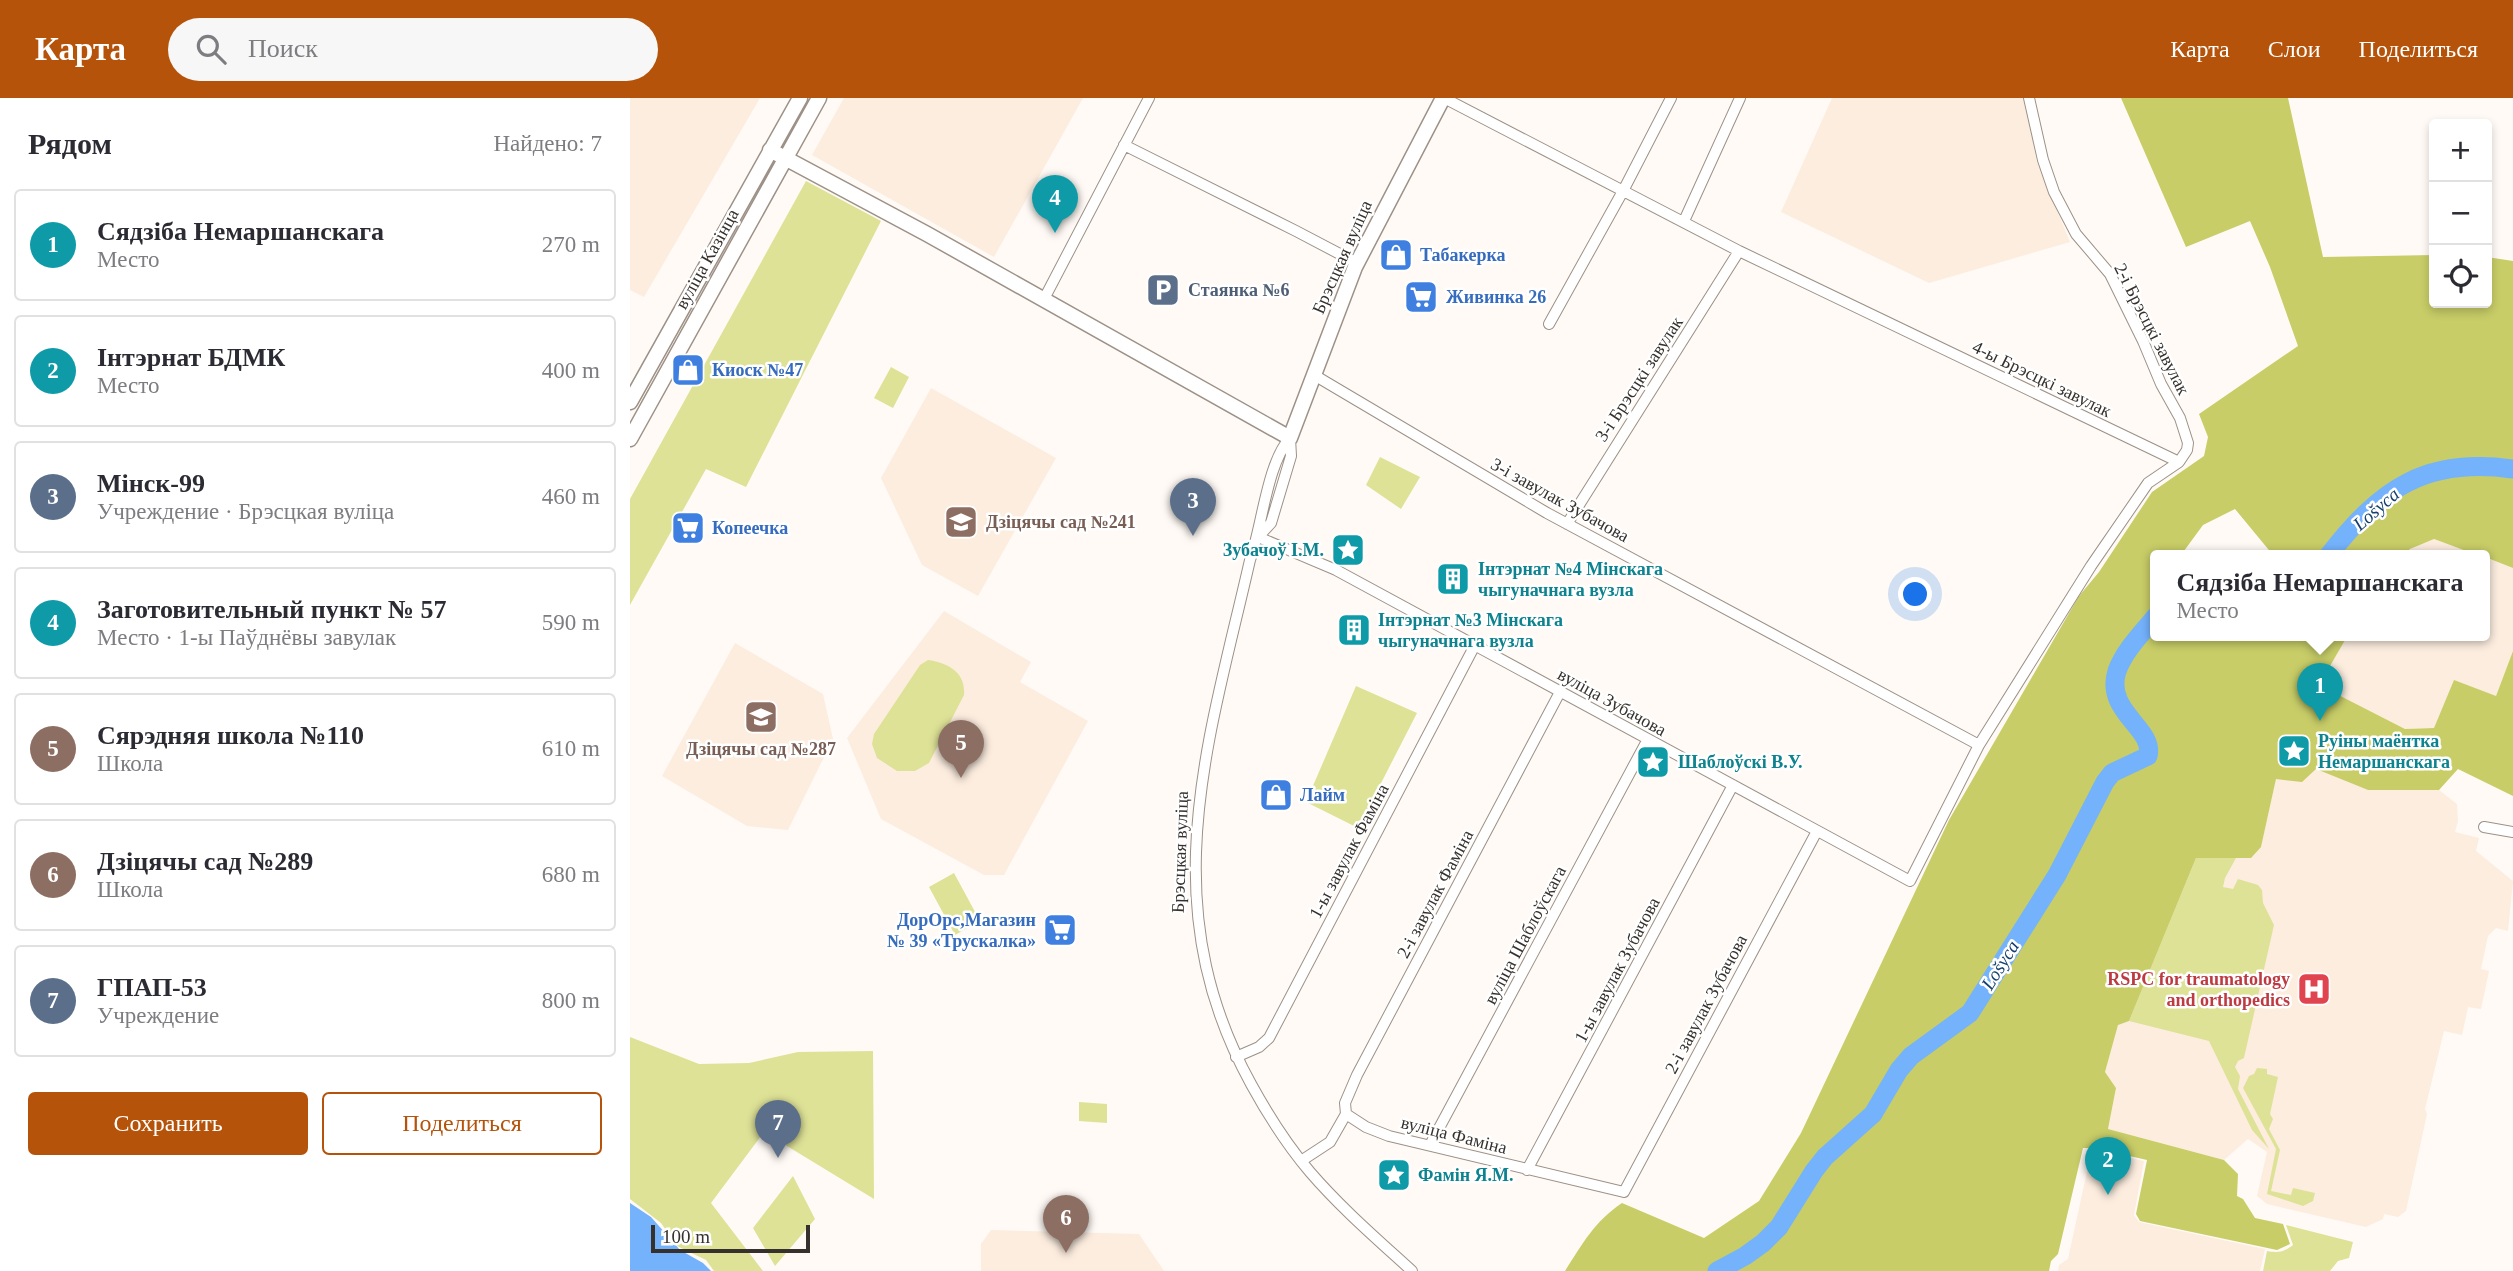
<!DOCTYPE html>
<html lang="ru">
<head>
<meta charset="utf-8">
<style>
  :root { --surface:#fff; --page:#f7f7f7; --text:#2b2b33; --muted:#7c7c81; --line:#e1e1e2; --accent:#b45309 }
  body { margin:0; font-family:Georgia,serif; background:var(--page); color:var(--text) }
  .controls { position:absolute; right:21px; top:21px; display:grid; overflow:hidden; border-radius:7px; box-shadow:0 4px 10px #0003 }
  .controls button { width:63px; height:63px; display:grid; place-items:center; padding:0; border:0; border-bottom:2px solid var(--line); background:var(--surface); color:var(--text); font:35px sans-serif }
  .scale { position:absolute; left:21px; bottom:18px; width:159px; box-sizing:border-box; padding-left:7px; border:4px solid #36312d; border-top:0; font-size:19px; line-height:24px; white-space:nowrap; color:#36312d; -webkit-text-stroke:5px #fff; paint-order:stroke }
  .you { position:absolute; left:1286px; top:497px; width:24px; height:24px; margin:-18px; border:5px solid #fff; border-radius:50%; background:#1a73e8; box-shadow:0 0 0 10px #1a73e833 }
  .badge { display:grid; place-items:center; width:46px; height:46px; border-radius:50%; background:var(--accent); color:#fff; font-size:23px; font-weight:700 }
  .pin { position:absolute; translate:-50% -58px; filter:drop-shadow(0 2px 4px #0008) }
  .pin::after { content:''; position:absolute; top:37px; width:24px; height:21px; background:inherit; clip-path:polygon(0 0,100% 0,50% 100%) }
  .popup { position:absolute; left:1520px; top:452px; width:340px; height:91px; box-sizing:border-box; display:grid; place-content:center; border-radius:7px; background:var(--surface); filter:drop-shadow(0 2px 5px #0005); font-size:23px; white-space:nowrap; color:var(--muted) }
  .popup b { font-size:26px; color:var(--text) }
  .popup::after { content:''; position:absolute; left:50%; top:100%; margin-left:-14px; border:14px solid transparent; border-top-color:var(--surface) }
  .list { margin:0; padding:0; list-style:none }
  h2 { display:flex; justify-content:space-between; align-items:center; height:91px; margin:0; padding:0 28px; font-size:30px }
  h2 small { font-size:23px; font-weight:400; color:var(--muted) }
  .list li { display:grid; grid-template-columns:46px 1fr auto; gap:21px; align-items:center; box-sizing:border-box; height:112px; margin:0 14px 14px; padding:0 14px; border:2px solid var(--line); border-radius:7px }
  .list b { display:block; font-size:26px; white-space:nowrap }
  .list p { margin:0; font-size:23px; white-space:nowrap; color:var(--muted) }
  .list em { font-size:23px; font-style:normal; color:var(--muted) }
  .actions { display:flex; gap:14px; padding:21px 28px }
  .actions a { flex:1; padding:16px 0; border:2px solid var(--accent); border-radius:7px; text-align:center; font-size:24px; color:var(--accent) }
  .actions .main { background:var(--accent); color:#fff }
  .icon { flex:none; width:38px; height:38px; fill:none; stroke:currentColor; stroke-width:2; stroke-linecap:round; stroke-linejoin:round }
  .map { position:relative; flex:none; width:1883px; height:1173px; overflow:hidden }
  header { display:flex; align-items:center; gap:42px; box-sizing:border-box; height:98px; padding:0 35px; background:var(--accent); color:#fff }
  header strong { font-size:33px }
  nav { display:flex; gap:38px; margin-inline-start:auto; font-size:24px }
  .search { width:490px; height:63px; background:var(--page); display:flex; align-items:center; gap:18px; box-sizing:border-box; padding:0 24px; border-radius:38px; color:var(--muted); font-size:26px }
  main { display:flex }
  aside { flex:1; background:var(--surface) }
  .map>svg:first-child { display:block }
  .built { fill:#fceddf }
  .green { fill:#dee297 }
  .forest { fill:#c8cd68 }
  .water { fill:#74b2fc }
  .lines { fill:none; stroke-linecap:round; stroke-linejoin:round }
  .river { stroke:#74b2fc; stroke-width:19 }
  .street-casing { stroke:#9d9187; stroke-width:12 }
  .secondary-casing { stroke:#9d9187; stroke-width:17 }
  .street { stroke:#fff; stroke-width:10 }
  .secondary { stroke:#fff; stroke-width:14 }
  .labels { text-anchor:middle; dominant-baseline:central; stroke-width:5; stroke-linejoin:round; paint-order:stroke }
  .shop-label { font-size:18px; font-weight:bold; fill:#366cbe; stroke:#fff; text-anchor:start }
  .street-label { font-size:18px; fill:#36312d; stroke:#fff }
  .service-label { font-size:18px; font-weight:bold; fill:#4e5e75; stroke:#fff; text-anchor:start }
  .education-label { font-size:18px; font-weight:bold; fill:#785e54; stroke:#fff; text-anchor:start }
  .culture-label { font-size:18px; font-weight:bold; fill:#0d838f; stroke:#fff; text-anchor:start }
  .health-label { font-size:18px; font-weight:bold; fill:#be3a42; stroke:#fff; text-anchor:end }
  .water-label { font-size:19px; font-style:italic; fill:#16406f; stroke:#fff }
</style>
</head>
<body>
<header>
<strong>Карта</strong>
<div class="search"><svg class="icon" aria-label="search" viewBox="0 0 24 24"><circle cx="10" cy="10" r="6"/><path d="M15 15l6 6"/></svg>Поиск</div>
<nav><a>Карта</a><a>Слои</a><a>Поделиться</a></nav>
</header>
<main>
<aside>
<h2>Рядом<small>Найдено: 7</small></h2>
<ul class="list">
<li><span class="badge" style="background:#0f9aa8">1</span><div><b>Сядзіба Немаршанскага</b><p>Место</p></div><em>270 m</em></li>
<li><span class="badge" style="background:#0f9aa8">2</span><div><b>Інтэрнат БДМК</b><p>Место</p></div><em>400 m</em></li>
<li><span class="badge" style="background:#5c6f8a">3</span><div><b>Мінск-99</b><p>Учреждение · Брэсцкая вуліца</p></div><em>460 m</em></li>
<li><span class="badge" style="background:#0f9aa8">4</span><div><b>Заготовительный пункт № 57</b><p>Место · 1-ы Паўднёвы завулак</p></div><em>590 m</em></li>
<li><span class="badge" style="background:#8d6e63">5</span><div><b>Сярэдняя школа №110</b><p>Школа</p></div><em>610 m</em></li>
<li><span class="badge" style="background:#8d6e63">6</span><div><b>Дзіцячы сад №289</b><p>Школа</p></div><em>680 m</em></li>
<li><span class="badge" style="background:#5c6f8a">7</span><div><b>ГПАП-53</b><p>Учреждение</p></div><em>800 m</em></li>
</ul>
<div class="actions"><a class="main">Сохранить</a><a>Поделиться</a></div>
</aside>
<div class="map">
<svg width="1883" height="1173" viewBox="0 0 1883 1173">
  <rect width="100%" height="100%" fill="#fffaf5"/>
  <path class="built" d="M0,0H130L14,199L0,192Z
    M214,0H453L364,159L182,57Z
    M1202,0H1393L1407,64L1440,144L1299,185L1151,114Z
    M301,290L426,360L348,498L292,467L251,380Z
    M1804,441L1847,457H1773L1780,451Z
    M1855,459L1883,470V553L1866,598L1804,630L1775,631L1689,587L1718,537H1854Z
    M314,513L401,564L390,584L458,623L374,777H354L251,721L217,640Z
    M105,545L193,596L203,641L158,732L117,728L32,678Z
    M1686,671L1738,692H1809L1827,706L1828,723L1825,734L1849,740L1846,753L1883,783L1878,833L1866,830L1858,838L1851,871L1859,873L1851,911L1838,909L1832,937L1814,933L1795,1011L1797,1016L1776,1113L1768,1119L1754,1116L1753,1121L1736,1129L1637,1106L1627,1098L1637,1054L1618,1041L1594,1062L1478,1031L1486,990L1475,974L1488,926L1566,760L1631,749L1646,681Z
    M1465,1052L1514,1063L1504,1117L1509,1124L1635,1151L1630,1173H1428L1429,1167L1438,1161L1461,1055Z
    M361,1132L509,1136L534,1173H351V1146Z"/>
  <path class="green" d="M176,83L251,123L116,389L76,371L0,507V401Z
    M261,269L279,279L263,310L244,300Z
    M750,359L790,379L771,411L736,387Z
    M298,562C318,565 336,574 334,597L299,665L285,673H267L247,660L242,646L244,636L290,567Z
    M726,588L787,615L728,730L676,704Z
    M1566,760H1606L1595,780L1593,789L1603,791L1608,781L1628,787L1632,792L1633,805L1644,827L1614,960L1608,963L1605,969L1610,978L1608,991L1639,1051L1622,1032L1579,943L1499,923Z
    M324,775L350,823L325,837L299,789Z
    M0,939L69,966L119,965L168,954L243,953L244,1101L134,1034L81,1105L133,1173H84L76,1162L47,1148L31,1125L0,1101Z
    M1627,970L1637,971V976L1648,979L1640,1016L1643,1021L1639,1031L1650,1052L1641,1093L1661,1097L1663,1090L1685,1095L1683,1103L1673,1108L1637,1096L1646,1051L1613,990L1619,978L1624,976Z
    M449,1004L477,1006V1025L449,1023Z
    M163,1078L185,1121L145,1168L123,1130Z
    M1656,1127L1723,1144L1719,1160L1708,1163L1700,1173H1633L1637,1153C1648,1155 1654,1154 1663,1147Z"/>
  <path class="forest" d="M1491,0H1658L1693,159L1804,157V205H1857V159L1883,163V470L1855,459L1854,457H1847L1804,441L1780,451L1773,457H1643L1605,411L1573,427L1551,457H1526V537H1718L1689,587L1775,631L1804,630L1824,582L1866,598L1883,553V698L1828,671L1809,692H1738L1686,671L1672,684L1646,681L1631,749L1621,760H1566L1499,923L1488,927L1475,974L1486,990L1478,1031L1594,1062L1608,1076L1607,1098L1613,1101L1625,1120L1653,1126L1660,1146L1647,1152L1510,1123L1506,1116L1517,1062L1465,1050H1453L1428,1156L1421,1163L1419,1173H935C953,1145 964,1124 992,1105L1074,1140L1129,1103L1171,1035L1319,722L1449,498L1469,474L1522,394L1574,358L1578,339L1569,316L1668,248L1640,169L1620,123L1556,149Z"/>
  <path class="water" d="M0,1105L21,1119L50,1152L73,1165L81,1173H0Z"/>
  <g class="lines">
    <path class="river" d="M1699,457C1751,390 1796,359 1883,371
      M1087,1173L1115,1158L1133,1145L1149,1129L1184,1073L1195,1059L1243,1016L1269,972L1281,958L1340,915L1427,777L1475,684L1482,675L1518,658C1525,630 1474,614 1487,573C1494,553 1512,535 1526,518"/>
    <defs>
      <path id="street" d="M1399,0L1413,62L1424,94L1446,136L1480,176L1513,243L1531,286L1550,320L1558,345L1557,352L1549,364
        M494,47L666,133L727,165
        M1054,123L1110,0
        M414,201L519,0
        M919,226L993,93L1041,0
        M684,277L917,415L1349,647
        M660,340C637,365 632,429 620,462C578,646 522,806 621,986C638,1017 657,1047 680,1074C711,1110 747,1141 782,1173
        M937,426L1109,153
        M628,439L706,472L1280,783L1349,647L1461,468L1518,385L1549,364L1109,153L814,0
        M628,439L641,425L661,358L660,340
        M1854,729L1883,734
        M606,959L629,949L639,940L845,547
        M716,1016L715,1005L727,977L930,594
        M800,1047L1018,641
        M671,1063L700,1044L716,1016L736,1029L759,1038L994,1094L1187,733
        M897,1072L1103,687"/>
      <path id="secondary" d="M140,52L297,136L660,340L725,169L813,0
        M0,304L170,0
        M0,341L189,0"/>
    </defs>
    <use href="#street" class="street-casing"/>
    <use href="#secondary" class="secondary-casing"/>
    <use href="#street" class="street"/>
    <use href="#secondary" class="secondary"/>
  </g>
  <defs>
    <symbol id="shop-square" viewBox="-11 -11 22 22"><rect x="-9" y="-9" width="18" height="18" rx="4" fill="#3f7fe0" stroke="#fff"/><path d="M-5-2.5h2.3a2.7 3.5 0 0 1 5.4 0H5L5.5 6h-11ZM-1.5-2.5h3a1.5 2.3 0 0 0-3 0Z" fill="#fff"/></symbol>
    <symbol id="parking-square" viewBox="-11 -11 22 22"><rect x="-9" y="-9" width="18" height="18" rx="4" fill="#5c6f8a" stroke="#fff"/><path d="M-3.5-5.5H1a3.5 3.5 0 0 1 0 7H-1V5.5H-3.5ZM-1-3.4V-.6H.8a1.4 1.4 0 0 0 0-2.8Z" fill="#fff"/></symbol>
    <symbol id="supermarket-square" viewBox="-11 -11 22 22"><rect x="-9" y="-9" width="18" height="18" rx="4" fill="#3f7fe0" stroke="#fff"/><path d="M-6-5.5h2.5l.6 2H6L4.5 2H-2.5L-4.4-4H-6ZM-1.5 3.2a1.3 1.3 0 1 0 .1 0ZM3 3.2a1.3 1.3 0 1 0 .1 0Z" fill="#fff"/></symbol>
    <symbol id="school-square" viewBox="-11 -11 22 22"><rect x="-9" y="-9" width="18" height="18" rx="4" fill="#8d6e63" stroke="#fff"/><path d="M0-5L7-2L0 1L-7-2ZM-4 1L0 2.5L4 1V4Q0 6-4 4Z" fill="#fff"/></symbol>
    <symbol id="sight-square" viewBox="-11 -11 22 22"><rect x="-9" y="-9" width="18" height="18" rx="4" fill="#0f9aa8" stroke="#fff"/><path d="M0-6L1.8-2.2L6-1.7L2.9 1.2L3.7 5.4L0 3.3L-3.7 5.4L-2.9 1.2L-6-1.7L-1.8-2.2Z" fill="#fff"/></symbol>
    <symbol id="building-square" viewBox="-11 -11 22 22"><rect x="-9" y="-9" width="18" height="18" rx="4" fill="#0f9aa8" stroke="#fff"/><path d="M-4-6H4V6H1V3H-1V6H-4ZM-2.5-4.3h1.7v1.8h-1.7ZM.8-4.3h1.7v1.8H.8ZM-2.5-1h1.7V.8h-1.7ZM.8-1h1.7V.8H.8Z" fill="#fff"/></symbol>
    <symbol id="hospital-square" viewBox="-11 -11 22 22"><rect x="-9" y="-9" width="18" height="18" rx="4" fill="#e0444e" stroke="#fff"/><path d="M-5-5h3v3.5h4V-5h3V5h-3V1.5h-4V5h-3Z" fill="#fff"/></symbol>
  </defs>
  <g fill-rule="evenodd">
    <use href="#shop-square" x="747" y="138" width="38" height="38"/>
    <use href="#parking-square" x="514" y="173" width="38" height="38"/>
    <use href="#supermarket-square" x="772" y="180" width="38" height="38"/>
    <use href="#shop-square" x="39" y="253" width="38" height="38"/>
    <use href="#school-square" x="312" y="405" width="38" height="38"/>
    <use href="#supermarket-square" x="39" y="411" width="38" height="38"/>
    <use href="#sight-square" x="699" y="433" width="38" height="38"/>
    <use href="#building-square" x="804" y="462" width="38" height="38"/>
    <use href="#building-square" x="705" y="513" width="38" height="38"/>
    <use href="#school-square" x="112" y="600" width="38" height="38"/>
    <use href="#sight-square" x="1645" y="634" width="38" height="38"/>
    <use href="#sight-square" x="1004" y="645" width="38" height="38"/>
    <use href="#shop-square" x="627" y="678" width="38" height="38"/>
    <use href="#supermarket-square" x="411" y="813" width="38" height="38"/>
    <use href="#hospital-square" x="1665" y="872" width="38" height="38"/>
    <use href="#sight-square" x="745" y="1058" width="38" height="38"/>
  </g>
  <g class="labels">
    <g class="shop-label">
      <text x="790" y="157">Табакерка</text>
      <text x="816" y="199">Живинка 26</text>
      <text x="82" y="272">Киоск №47</text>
      <text x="82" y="430">Копеечка</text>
      <text x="670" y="697">Лайм</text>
      <text x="406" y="822" text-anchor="end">ДорОрс,Магазин<tspan x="406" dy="21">№ 39 «Трускалка»</tspan></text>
    </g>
    <g class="street-label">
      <text transform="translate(712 159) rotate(-66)">Брэсцкая вуліца</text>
      <text transform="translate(77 161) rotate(-61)">вуліца Казінца</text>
      <text transform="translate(1522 231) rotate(63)">2-і Брэсцкі завулак</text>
      <text transform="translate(1009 281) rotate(-57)">3-і Брэсцкі завулак</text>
      <text transform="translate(1412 281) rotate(26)">4-ы Брэсцкі завулак</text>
      <text transform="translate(930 402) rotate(29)">3-і завулак Зубачова</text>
      <text transform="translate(982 604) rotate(29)">вуліца Зубачова</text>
      <text transform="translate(719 753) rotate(-62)">1-ы завулак Фаміна</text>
      <text transform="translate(550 754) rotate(-88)">Брэсцкая вуліца</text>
      <text transform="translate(805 796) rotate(-62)">2-і завулак Фаміна</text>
      <text transform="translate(895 837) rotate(-62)">вуліца Шаблоўскага</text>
      <text transform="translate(987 872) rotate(-62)">1-ы завулак Зубачова</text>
      <text transform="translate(1076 906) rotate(-62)">2-і завулак Зубачова</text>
      <text transform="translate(824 1037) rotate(14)">вуліца Фаміна</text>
    </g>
    <g class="service-label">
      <text x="558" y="192">Стаянка №6</text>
    </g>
    <g class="education-label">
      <text x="356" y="424">Дзіцячы сад №241</text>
      <text x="131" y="651" text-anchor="middle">Дзіцячы сад №287</text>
    </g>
    <g class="culture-label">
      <text x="694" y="452" text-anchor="end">Зубачоў І.М.</text>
      <text x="848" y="471">Інтэрнат №4 Мінскага<tspan x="848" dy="21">чыгуначнага вузла</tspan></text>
      <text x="748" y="522">Інтэрнат №3 Мінскага<tspan x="748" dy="21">чыгуначнага вузла</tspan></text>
      <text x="1688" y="643">Руіны маёнтка<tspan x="1688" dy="21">Немаршанскага</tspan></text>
      <text x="1048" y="664">Шаблоўскі В.У.</text>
      <text x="788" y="1077">Фамін Я.М.</text>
    </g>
    <g class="health-label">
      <text x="1660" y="881">RSPC for traumatology<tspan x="1660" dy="21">and orthopedics</tspan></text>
    </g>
    <g class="water-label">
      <text transform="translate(1746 411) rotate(-41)">Lošyca</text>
      <text transform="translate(1370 867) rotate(-58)">Lošyca</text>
    </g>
  </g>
</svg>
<div class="controls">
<button>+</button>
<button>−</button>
<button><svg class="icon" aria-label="locate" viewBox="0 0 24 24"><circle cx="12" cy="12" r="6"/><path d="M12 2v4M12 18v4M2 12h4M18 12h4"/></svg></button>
</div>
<div class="scale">100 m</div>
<div class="you"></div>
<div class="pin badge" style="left:1690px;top:623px;background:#0f9aa8">1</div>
<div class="popup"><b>Сядзіба Немаршанскага</b>Место</div>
<div class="pin badge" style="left:1478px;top:1097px;background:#0f9aa8">2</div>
<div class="pin badge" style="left:563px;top:438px;background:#5c6f8a">3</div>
<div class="pin badge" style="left:425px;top:135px;background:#0f9aa8">4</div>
<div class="pin badge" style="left:331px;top:680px;background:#8d6e63">5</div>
<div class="pin badge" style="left:436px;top:1155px;background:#8d6e63">6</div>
<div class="pin badge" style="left:148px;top:1060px;background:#5c6f8a">7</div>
</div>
</main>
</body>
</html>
